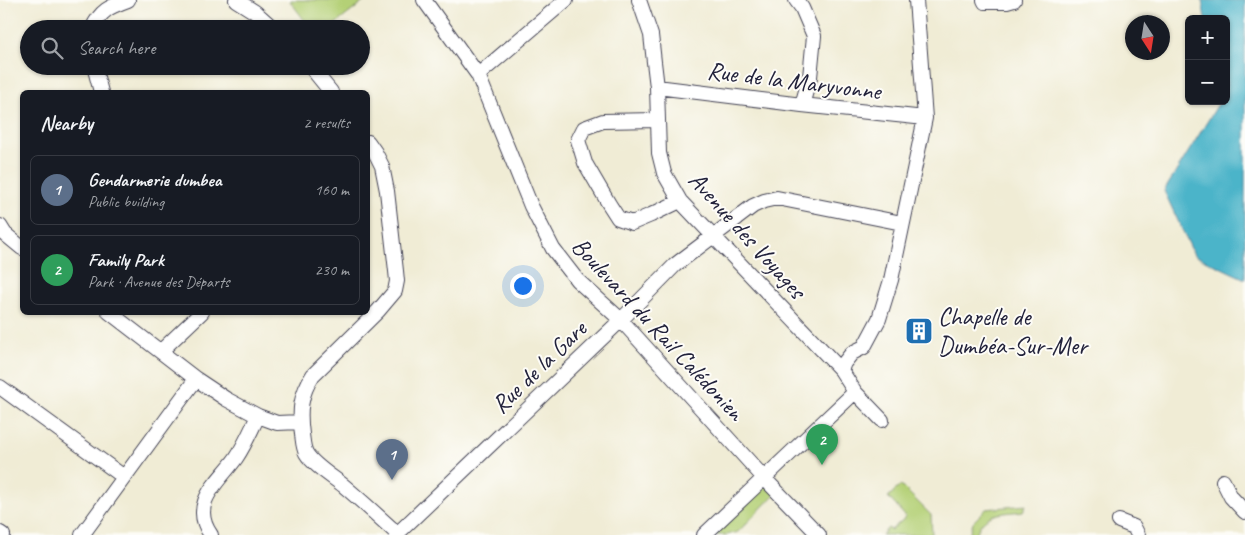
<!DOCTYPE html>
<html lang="en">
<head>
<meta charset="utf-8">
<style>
  :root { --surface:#171b24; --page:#242831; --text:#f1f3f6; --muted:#9ea1a6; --line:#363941; --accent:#0f766e }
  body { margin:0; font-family:Caveat,sans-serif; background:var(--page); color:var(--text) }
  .controls { position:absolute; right:15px; top:15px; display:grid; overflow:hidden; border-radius:8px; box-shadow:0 1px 4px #0004 }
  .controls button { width:45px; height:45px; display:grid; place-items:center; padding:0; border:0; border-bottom:1px solid var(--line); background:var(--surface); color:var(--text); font:25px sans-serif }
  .compass { position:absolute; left:1125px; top:15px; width:45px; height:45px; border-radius:50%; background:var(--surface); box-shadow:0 1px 4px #0004; rotate:168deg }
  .you { position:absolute; left:522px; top:285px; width:18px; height:18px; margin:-12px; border:4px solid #fff; border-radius:50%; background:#1a73e8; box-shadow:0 0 0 8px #1a73e833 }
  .badge { display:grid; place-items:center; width:32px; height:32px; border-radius:50%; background:var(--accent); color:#fff; font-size:16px; font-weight:700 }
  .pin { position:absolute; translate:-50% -41px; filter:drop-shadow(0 1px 2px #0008) }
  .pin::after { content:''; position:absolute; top:26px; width:18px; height:15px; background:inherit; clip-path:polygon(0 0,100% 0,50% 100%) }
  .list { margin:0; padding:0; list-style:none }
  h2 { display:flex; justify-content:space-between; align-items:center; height:65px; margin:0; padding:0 20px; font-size:21px }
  h2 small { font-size:16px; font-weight:400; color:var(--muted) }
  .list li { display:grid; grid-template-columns:32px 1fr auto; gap:15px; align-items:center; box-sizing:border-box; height:70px; margin:0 10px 10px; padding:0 10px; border:1px solid var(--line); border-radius:8px }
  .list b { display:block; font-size:19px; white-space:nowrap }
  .list p { margin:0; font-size:16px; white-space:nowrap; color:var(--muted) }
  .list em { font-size:16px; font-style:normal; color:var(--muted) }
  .icon { flex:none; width:28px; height:28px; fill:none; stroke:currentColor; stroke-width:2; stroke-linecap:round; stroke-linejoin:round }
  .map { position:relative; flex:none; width:1245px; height:535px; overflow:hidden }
  .search { position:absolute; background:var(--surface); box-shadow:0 1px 4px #0004; left:20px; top:20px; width:350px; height:55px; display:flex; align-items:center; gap:12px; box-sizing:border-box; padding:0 18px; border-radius:28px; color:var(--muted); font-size:19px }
  .panel { position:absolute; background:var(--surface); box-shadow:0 1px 4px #0004; left:20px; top:90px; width:350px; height:225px; border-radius:8px }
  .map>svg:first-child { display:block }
  .green { fill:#b4d076; stroke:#6b7958 }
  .water { fill:#4bb4c9; stroke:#366b82 }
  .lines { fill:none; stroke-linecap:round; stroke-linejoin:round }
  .minor-casing { stroke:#414052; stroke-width:16 }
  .minor { stroke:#fff; stroke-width:14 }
  .labels { text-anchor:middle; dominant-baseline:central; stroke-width:4; stroke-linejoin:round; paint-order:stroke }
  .street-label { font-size:25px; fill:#22223b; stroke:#fdfcf7 }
  .poi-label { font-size:25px; fill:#22223b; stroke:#fdfcf7; text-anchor:start }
</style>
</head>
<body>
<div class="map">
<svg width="1245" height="535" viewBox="0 0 1245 535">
  <rect width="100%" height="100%" fill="#fdfcf7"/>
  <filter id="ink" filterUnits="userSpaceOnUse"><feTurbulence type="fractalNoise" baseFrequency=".02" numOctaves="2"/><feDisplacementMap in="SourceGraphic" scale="10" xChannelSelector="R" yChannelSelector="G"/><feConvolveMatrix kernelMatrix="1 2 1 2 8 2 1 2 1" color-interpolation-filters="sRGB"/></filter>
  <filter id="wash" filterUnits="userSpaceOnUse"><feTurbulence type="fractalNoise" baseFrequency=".0096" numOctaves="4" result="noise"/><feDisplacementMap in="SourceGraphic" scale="20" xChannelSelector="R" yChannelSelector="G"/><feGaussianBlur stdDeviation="1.12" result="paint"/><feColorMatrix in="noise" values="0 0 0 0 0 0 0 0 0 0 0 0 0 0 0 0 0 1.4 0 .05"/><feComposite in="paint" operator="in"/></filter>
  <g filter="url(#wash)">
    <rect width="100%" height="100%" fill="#f0ecd5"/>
    <path class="green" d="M291,0H366L329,29H311L290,1Z
      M764,478L777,492L738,532L727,535H704Z
      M901,485L931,515L932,535H882L888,528L891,530L906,517L888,497Z
      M1026,505L1023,511C1002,514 983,511 976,535H969L973,522L986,509Z"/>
    <path class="water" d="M1202,0H1245V279L1194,255L1164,191L1220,101H1226V19H1205Z"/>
  </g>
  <g filter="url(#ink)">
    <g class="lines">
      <defs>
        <path id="minor" d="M236,0L255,12L274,29
          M424,0L478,75L531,206L553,249L577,280L621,320L764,478L819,535
          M639,0L651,35L654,62L657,87L659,153L664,173L680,201L841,370L855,392L882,420
          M796,0L802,8L814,36L810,77L802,105
          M984,0L985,2H1007L1014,0
          M92,29C101,10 109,7 128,0
          M94,66L101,92
          M310,66L331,92
          M478,75L566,0
          M657,87L802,105L925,118
          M657,120L603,121L584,128L578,140L585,163L609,204L618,218L632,223L651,215L680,201
          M368,142L375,152L382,166L387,191L396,271L397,281L395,291L378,311L313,375C300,395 299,411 302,434C303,441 303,447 306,453C313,465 333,477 344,486C363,502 381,519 399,535
          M0,226L5,234L22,248
          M109,312L196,379L226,399L258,416L277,423L300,422
          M161,351L202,312
          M841,370L844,363L852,353L864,347L879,319L891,280L925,118L916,0
          M0,387L124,477
          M1223,481L1231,497L1245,512
          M1119,521L1134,527L1138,535
          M0,533L3,535
          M82,535L196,379
          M211,535C188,503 220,481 236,458C245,445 251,430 258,416
          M396,535L621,320L675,265L753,206L764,201L777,198L902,223
          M704,535L855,392"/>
      </defs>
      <use href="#minor" class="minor-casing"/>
      <use href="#minor" class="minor"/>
    </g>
  </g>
  <defs>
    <symbol id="building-square" viewBox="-11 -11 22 22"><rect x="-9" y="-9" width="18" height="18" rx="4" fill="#1f6fb2" stroke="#fdfcf7"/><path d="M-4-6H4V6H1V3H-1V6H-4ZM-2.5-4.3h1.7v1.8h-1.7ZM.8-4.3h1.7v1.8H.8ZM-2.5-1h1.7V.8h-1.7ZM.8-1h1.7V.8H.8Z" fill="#fff"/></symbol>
  </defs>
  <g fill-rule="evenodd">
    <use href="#building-square" x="903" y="315" width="32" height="32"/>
  </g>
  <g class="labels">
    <g class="street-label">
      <text transform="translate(794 81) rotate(7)">Rue de la Maryvonne</text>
      <text transform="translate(747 235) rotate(48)">Avenue des Voyages</text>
      <text transform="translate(658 329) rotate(47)">Boulevard du Rail Calédonien</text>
      <text transform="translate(539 367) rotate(-44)">Rue de la Gare</text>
    </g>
    <g class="poi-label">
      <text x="938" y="317">Chapelle de<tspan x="938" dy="29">Dumbéa-Sur-Mer</tspan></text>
    </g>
  </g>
</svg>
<div class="controls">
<button>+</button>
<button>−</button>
</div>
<svg class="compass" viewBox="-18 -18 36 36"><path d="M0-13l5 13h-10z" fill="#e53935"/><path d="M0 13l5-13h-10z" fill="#9ea1a6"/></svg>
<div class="you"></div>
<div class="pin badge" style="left:392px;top:480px;background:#5c6f8a">1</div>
<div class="pin badge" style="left:822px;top:465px;background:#2e9e5b">2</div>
<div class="search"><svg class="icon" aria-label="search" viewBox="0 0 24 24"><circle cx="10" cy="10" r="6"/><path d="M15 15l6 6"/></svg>Search here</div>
<section class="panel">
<h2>Nearby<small>2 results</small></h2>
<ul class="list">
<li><span class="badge" style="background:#5c6f8a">1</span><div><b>Gendarmerie dumbea</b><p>Public building</p></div><em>160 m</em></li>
<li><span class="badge" style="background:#2e9e5b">2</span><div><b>Family Park</b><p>Park · Avenue des Départs</p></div><em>230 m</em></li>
</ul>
</section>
</div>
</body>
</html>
